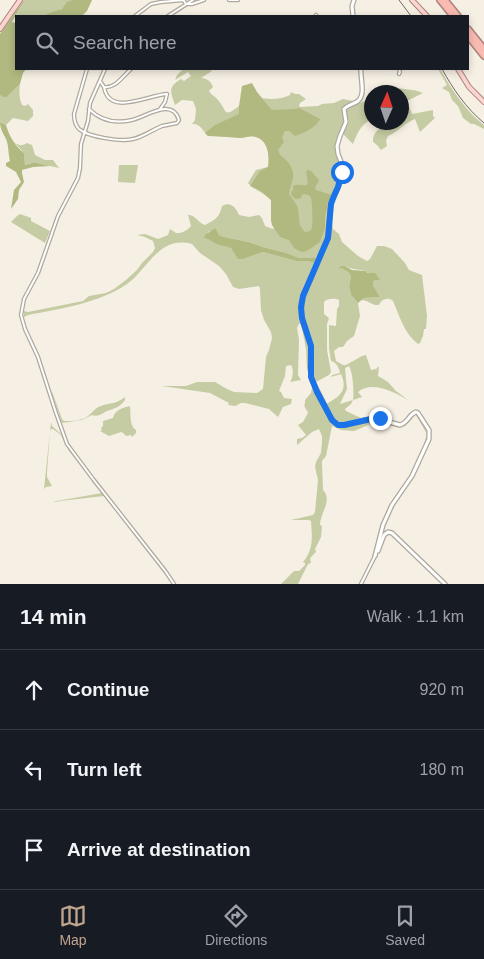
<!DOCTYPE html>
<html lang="en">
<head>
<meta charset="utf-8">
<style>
  :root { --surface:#171b24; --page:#242831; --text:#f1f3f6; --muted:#9ea1a6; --line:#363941; --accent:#c1a58d }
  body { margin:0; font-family:Arial,sans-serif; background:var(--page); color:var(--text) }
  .compass { position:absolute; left:364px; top:85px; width:45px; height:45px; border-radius:50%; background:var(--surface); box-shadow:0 2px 8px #0003; rotate:3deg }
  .stop { position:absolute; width:15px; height:15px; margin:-11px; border:4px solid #1a73e8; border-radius:50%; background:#fff }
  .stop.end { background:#1a73e8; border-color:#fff; box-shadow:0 1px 5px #0008 }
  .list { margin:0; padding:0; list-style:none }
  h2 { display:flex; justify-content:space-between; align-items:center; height:65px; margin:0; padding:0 20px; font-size:21px }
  h2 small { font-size:16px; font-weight:400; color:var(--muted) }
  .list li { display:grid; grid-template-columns:32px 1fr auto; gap:15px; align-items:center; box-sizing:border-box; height:80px; padding:0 20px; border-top:1px solid var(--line) }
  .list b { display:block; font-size:19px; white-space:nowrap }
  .list em { font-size:16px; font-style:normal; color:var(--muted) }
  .icon { flex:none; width:28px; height:28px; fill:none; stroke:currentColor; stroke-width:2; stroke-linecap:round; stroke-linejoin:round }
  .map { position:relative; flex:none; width:484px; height:584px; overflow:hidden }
  .search { position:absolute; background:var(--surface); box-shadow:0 2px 8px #0003; left:15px; right:15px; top:15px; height:55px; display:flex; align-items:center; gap:12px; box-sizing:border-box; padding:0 18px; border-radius:0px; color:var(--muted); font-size:19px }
  .sheet { height:305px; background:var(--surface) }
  nav { display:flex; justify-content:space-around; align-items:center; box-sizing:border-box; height:70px; border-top:1px solid var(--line); background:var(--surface); font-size:14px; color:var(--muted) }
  nav a { display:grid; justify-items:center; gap:2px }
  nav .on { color:var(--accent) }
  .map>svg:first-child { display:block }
  .green { fill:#c5cca3; fill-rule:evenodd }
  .forest { fill:#b1b981 }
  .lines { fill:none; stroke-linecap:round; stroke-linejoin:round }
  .street-casing { stroke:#aea89d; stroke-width:4.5 }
  .secondary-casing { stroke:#aea89d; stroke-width:5.5 }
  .primary-casing { stroke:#ac827b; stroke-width:6 }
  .highway-casing { stroke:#ac827b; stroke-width:8 }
  .street { stroke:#fff; stroke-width:2 }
  .secondary { stroke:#fff; stroke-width:3 }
  .primary { stroke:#fbd6d0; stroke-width:4 }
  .highway { stroke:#f9bab1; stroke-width:5 }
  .rail { stroke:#6d6963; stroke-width:1 }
  .route { stroke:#1a73e8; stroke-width:6 }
</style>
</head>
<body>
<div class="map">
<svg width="484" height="584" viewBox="0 0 484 584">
  <rect width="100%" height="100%" fill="#f6efe4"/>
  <path class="green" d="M25,0H72C67,3 65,8 60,10C47,17 31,16 16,16Z
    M183,69H208L212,71L201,78C206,78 211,81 213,87L214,86L209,91C211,95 215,96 218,100C227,110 223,119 239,106V110L271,109L262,98C271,100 282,99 290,95L291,92L295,94H299L306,99L300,103L299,105L300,107L318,106L322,104L334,103L343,99L353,101L346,104L342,109L344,121L337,137L335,147L340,164L339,176L336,188L332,195L329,204L326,238L316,258H299L292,256L283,252L263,247L249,242L224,237L219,235L214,230L208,232L207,238L217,244L231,248L235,253L243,259L263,252L296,261H308L314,263C307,280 297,297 299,316C301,327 306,336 309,346C311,357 308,368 310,378L307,368L306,349L301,323L299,324L297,328L299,340L298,375L301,380L290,382C293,378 294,370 291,365L286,366L285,376L279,391L281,392L284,398L292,399L291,404L283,407L278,417L269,409L245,403H241L235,406L228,405L229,403L210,393L162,386H186L197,382H215L227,389L234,392L257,393L263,389L266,357L269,350L272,338L271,332L264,320L261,310L260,289L259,286L239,289L233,287L226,274L219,266L200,253L192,244C159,235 149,268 127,284C99,303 60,309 28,315L24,317V311L28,312L83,301L89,296L106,293L114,289L126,280L137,270L142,263L153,252L155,248L153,241L145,237L137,235L145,234L158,239L168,235L170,229C172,230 174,232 176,233C181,234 188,230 191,226L188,215C196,215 198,223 205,225C216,219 219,218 222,206C231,201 236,208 239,215L249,217L259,215L262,218L265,226L273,229L274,228L271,220V200C264,193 253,189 248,183L256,170L268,167C270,156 268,140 256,137C251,135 245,138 240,138C229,137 219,136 208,136C203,131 200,123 192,124L195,120L196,109L193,101L182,100L175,105C170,91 168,87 181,79L184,81L191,76L188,72L175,80L177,75Z
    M438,69H440C452,90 465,110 484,125V129L474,124H471L463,118L458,106L452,100L449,92L442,88L447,85Z
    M20,84C19,92 19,98 22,105L25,106L28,104L33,110V116L28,121L13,118L6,125L0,122V95L3,97H7Z
    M391,86C401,90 412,88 423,93L407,101L412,114L433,110V116L435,118L420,132L415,119C404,123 398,132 388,136L386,141L387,146L381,150L377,145L373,142C372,133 379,128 386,125L385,123L402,122V92H377Z
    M371,96V120C361,124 357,134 353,144L344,135V132L349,122L346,110L348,107L365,101Z
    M14,142C19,146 22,146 27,143L32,145L35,155L45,160H53L59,168L37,163H32L25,165L24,153Z
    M119,165H138L135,183L118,182Z
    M333,202L332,221L333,229L339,234L342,242L358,256L367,261L370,259L377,246H384L392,249L405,263L409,270L422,275L427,316L426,329H424L423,336L420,343L418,344C404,333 400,317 393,301L390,299C385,298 381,300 379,305C372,306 368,300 361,300L364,298L380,297L373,285V281L380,280C374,276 367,271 361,270C354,269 351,269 345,266L341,268L348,272L351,276L349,286L351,295L358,303L360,316L354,336L347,341L343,347H339L334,351L336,361L343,365H346L362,356L366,355L371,370L376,369L379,366L378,376L388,382L396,391L408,400C395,392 371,380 358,392L362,397L353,400L351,404L345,409L346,411L361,418L375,416C365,419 344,428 335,422C330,418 328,410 325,405C338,397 349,392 341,374L331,377L332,375L340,373C339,367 336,362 331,361L329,348V325L336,326L337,309L339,306V300C335,298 327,298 324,302V314L329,318L327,324V350L331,372L329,375L316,382C310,371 315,359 313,347C309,326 299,318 306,295L329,238ZM349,366C353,373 354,391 353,400L340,404L347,389L345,368Z
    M20,214L31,218V221L50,231L45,243L11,222L17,216Z
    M313,383C317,394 325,418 334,424C338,427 341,427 346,426L376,419L397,426H403L407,423L414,413L417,414C428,431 430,432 422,451L427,434L416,415H415C412,418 409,423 406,425C398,432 386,422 378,421L354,431L341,430L332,426L326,456L322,461V464L323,490C333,500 320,513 320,525L322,526L321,537L315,549L316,552L310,558L311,563L308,564L298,584H281L294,571H299L305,565V563L303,562C314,549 312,537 311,521L309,520H291L313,515L315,512L318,480L315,467L316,462L321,453L322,442V436L319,429L312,432L297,445V439L302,438L306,435L298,425L303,422L308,413C307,409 303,408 305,403V400L311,393Z
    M51,390L53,394L62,419L64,421C72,421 82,421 88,416C93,412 96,407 101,406C113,402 114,405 125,397V400C119,408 115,408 107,411C101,414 99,417 92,415L82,420L62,423Z
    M130,406C131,414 129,426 136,430V433L132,437L131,435L126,436L123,433L121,432L109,436L100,431L102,430L101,428L103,426V421L113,418C115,410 122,408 130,406Z
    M51,422L52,426L62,435L68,448L92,479L159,565C139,543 123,518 104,496L51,502L102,493L69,451L61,435L53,429H51L50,432L47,472V477L52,486L46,487L44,489Z"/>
  <path class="forest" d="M24,0H25L12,22L16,23V69H26L23,73L20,84L7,97H3L0,95V34Z
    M72,0H92L87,11L82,16H41L62,9L67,2Z
    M252,83L257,92L272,110L294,109L299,108L320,119C316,128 304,133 295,136L289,131H285L282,137L284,142L278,150C280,156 282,156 286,160C298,173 292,179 289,194C292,199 297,203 298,209C300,218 297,225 305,232L310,231C311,230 312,228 312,227C313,224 312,200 311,198C309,194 308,195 304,194L302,195L301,198L296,199L292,196L291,192L293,190V186C297,183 302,186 307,185C309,180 305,175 307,170L311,171L319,180L315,188L316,190L332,195L328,202L325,218V228L320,242L310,249L304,252L299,251L294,248L289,240L280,237L272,225L271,220V200L261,191L250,186L260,171L268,167C270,156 268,140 256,137C251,135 245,138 240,138C229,137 219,136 208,136L205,133L215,125L239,114V106L242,86Z
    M0,122L6,125C9,136 15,146 24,153L25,165L32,163H37L50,166L33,167L22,170V173L24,182L19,190L18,199L11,209L14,190L21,182L16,172L6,166V163L10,161C8,153 9,146 6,139C3,133 0,129 0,122Z
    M215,228L219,235L224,237L249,242L263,247L283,252L299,258H316L314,263L308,261H296L263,252L243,259H238L231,248C227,247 223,246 219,245C213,243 211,239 204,238L205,235Z
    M341,266H345L352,270L365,271L368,273H375L380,280L373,281V285L380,297L364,298L358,303L351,295L349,286L351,276L348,272L341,268L338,269Z"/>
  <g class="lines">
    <defs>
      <path id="street" d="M229,0H238
        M184,1L186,4H192L204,0
        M316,15L317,16
        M135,16L151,4L161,2L184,0
        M168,16L193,0
        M87,69L74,114C74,120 75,125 79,129C88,137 121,142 133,139C143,137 152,130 162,126C167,125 172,124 177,123L179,120C172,97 146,117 132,120C115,124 101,121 89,109
        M105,69L90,103L88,121L81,144L80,168L78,178L58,216L38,273L24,299L21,315L25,329L38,357L56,413L67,444L93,479L166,572L174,584
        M399,69L400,72L399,74
        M100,81L104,87C115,89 123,76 131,69
        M104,87C109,117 148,95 167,94L165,102L160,109
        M361,584L375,556"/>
      <path id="secondary" d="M353,16L352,6L354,0
        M361,69C360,78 366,94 358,101C353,105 348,104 344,109L346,122L340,136L337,146L338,154L342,164L340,183L331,202L328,238L303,296L301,312L303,323L311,346L310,367L312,380L332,420L338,425H346L375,418L400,425C408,423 409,414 416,412L418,413L429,430V439L412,476L392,505L383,525L375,556
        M378,551L384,535L388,532L392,533L445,584"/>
      <path id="primary" d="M412,0L427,16
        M0,29L20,0
        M458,69L469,87L484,102"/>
      <path id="highway" d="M440,0L453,16
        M445,0L458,16
        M468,29L484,49
        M468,36L484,56"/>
    </defs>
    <use href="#street" class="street-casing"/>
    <use href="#secondary" class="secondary-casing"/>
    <use href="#primary" class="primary-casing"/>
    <use href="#highway" class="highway-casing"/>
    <use href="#street" class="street"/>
    <use href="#secondary" class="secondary"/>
    <use href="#primary" class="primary"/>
    <use href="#highway" class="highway"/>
    <path class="rail" d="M399,0L411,16
      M442,69C453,89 466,108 484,123"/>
  </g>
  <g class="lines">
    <path class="route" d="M342,172L338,187L334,196L331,204L328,238L303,296L301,307L302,318L311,346V377L317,392L332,420L338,425H344L371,419L380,418"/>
  </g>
</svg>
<svg class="compass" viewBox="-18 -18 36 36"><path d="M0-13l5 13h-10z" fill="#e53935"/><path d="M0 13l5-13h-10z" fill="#9ea1a6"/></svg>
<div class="stop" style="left:342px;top:172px"></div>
<div class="stop end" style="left:380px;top:418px"></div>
<div class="search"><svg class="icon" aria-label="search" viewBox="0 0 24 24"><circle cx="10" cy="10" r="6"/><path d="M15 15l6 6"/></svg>Search here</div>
</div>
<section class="sheet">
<h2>14 min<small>Walk · 1.1 km</small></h2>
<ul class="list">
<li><svg class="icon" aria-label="ahead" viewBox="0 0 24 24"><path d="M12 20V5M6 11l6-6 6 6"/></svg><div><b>Continue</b></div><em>920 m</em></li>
<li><svg class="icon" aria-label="left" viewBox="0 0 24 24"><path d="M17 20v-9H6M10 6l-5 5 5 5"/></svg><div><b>Turn left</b></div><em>180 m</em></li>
<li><svg class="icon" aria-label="arrive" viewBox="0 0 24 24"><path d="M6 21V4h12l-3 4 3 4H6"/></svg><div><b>Arrive at destination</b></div></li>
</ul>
</section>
<nav>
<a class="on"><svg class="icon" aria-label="map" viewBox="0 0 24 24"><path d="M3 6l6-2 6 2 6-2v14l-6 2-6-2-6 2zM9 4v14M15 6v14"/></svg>Map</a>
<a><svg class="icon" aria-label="directions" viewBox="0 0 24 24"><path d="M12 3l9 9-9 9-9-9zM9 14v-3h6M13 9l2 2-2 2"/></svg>Directions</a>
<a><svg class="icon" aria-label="saved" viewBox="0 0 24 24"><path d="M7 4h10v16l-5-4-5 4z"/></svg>Saved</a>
</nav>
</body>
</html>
